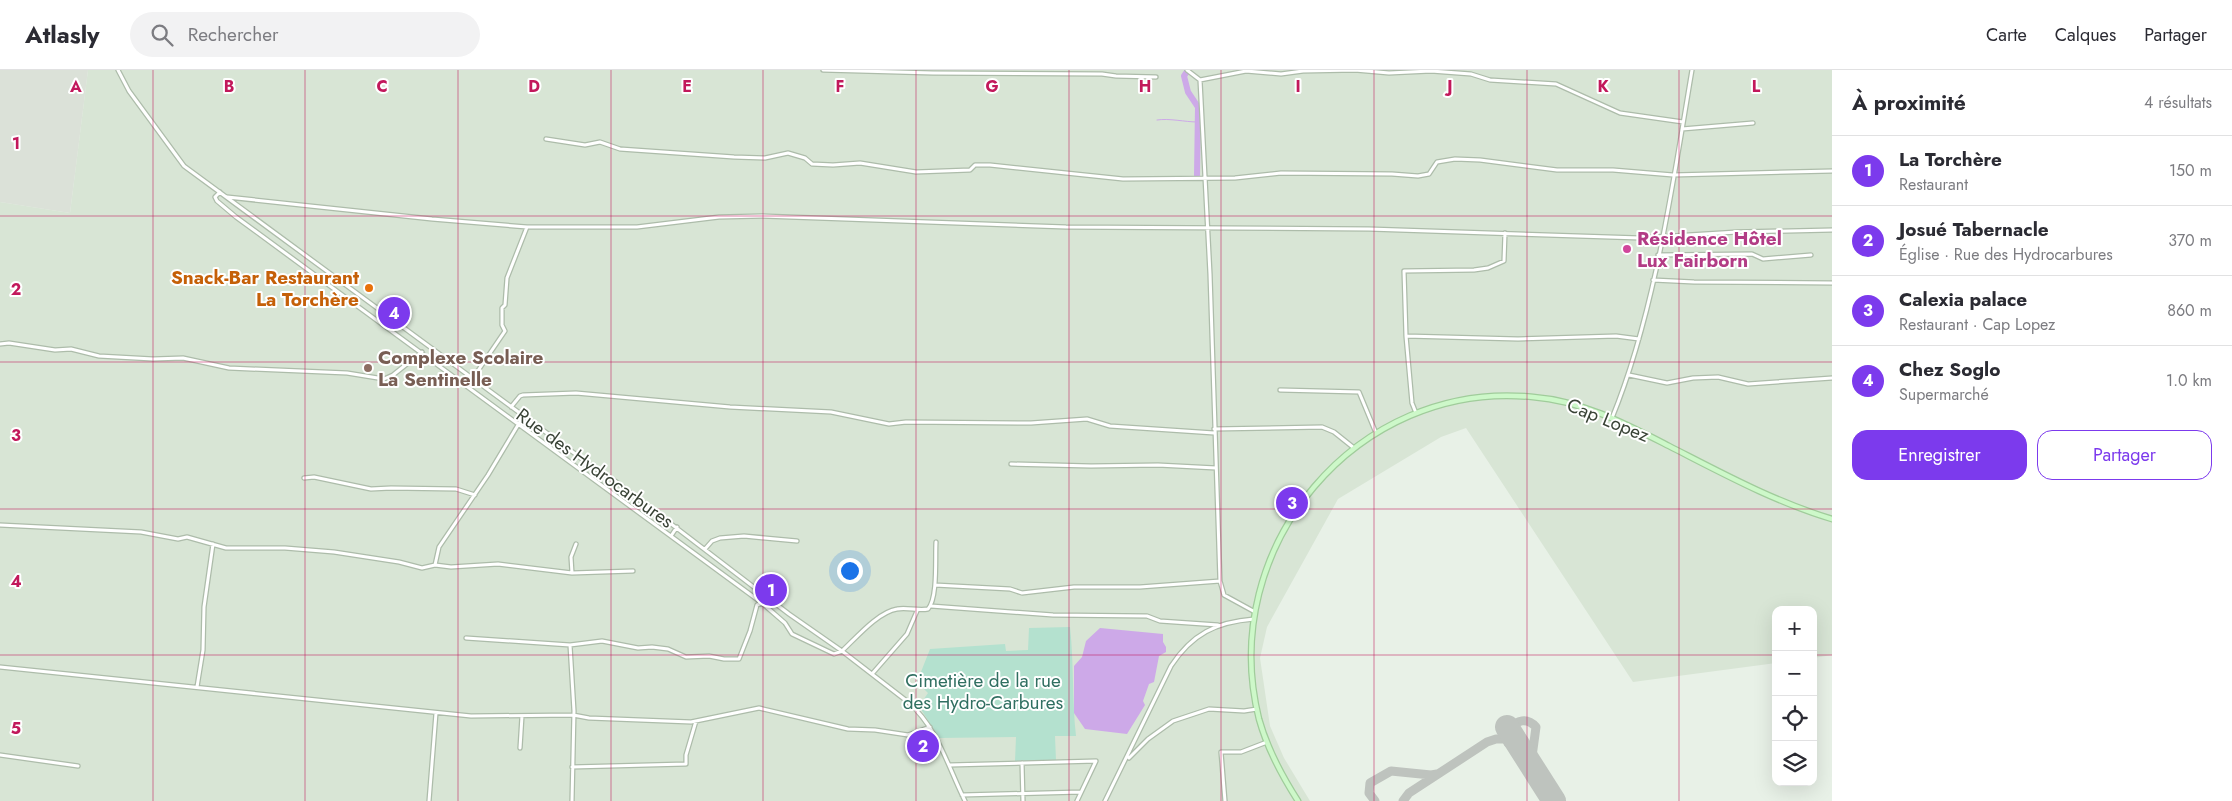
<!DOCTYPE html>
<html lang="fr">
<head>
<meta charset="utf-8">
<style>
  :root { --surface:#fff; --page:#f2f2f3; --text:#2b2b33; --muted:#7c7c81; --line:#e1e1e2; --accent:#7c3aed }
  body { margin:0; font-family:Jost,sans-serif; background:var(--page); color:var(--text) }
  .controls { position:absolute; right:15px; bottom:15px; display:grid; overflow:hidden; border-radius:10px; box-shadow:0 5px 20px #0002 }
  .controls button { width:45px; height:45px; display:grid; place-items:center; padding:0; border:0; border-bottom:1px solid var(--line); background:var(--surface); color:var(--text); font:25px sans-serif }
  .you { position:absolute; left:849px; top:500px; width:18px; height:18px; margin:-12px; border:4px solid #fff; border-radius:50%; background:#1a73e8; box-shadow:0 0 0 8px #1a73e833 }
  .badge { display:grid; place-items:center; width:32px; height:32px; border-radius:50%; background:var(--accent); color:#fff; font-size:16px; font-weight:700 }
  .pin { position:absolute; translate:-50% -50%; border:2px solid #fff; box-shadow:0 1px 5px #0006 }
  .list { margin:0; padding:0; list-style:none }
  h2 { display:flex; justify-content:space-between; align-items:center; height:65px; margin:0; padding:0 20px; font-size:21px }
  h2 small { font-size:16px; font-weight:400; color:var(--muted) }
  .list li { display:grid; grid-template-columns:32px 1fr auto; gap:15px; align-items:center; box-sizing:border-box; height:70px; padding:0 20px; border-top:1px solid var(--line) }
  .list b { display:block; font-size:19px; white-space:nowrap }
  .list p { margin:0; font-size:16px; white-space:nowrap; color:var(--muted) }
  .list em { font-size:16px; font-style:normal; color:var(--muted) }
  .actions { display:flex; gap:10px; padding:15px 20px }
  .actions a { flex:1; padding:11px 0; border:1px solid var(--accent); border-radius:15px; text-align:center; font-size:18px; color:var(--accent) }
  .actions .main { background:var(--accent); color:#fff }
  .icon { flex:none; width:28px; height:28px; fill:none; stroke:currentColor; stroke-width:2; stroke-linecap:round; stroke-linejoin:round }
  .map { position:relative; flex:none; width:1832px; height:731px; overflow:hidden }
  header { display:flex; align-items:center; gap:30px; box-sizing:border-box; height:70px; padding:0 25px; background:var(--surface); border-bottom:1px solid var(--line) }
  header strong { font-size:24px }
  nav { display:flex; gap:28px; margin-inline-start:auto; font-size:18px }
  .search { width:350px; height:45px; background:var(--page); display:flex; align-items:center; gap:12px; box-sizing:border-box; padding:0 18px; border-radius:28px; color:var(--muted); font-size:19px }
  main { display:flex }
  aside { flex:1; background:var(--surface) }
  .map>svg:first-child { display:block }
  .residential { fill:#d8e5d5 }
  .industrial { fill:#dbe1d8 }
  .green { fill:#b4e1cf }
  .water { fill:#cda9e8 }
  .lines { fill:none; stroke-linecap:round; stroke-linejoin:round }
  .stream { stroke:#cda9e8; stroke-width:1 }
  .river { stroke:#cda9e8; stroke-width:6 }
  .taxiway { stroke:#bec3be; stroke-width:9 }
  .runway { stroke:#bec3be; stroke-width:24 }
  .street-casing { stroke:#adbcaa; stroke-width:5.5 }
  .secondary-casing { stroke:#a0cc9b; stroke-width:7 }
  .street { stroke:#fff; stroke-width:3 }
  .secondary { stroke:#cdf8c9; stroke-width:4.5 }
  .grid { fill:none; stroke:#c2185b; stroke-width:1; stroke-opacity:0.55 }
  .hotel-dot { fill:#d1479c; stroke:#fff; stroke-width:2 }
  .food-dot { fill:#e8710a; stroke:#fff; stroke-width:2 }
  .education-dot { fill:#8d6e63; stroke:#fff; stroke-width:2 }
  .labels { text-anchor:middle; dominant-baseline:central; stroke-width:4; stroke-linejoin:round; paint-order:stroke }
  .hotel-label { font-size:19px; font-weight:bold; fill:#b23c85; stroke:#fff; text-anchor:start }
  .food-label { font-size:19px; font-weight:bold; fill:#c56008; stroke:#fff; text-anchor:end }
  .education-label { font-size:19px; font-weight:bold; fill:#785e54; stroke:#fff; text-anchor:start }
  .street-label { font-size:19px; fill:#394336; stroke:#fff }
  .park-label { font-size:19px; fill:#306f61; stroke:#fff }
  .grid-label { font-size:16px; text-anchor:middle; font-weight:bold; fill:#c2185b; stroke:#fff; stroke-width:4; stroke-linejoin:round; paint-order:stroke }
</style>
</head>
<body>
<header>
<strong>Atlasly</strong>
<div class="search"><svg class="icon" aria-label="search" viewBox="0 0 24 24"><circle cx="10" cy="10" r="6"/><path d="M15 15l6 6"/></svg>Rechercher</div>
<nav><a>Carte</a><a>Calques</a><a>Partager</a></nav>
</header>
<main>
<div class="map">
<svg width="1832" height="731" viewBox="0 0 1832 731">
  <rect width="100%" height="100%" fill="#e8f1e7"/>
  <path class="residential" d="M88,0H1832V585L1813,588V540H1776V593L1633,612L1466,358L1441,367L1338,429L1267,557L1260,588L1270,656L1284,688L1310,731H0V132L70,143Z"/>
  <path class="industrial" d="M0,0H88L70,143L0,132Z"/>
  <path class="green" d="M1070,557C1074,593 1072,630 1076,666H1055L1056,691H1015L1016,667L939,668L919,636L928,623L917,612L930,579L1005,574L1006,581L1028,580L1029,558Z"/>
  <path class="water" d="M1100,558L1163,564V572L1166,577V582L1159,586L1154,612L1149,614L1143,631L1145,635L1127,664L1085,659L1074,643V596L1082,587L1086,571Z"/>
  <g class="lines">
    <path class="stream" d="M1157,50C1170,48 1184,52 1198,52"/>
    <path class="river" d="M1188,0L1184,6L1188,22L1198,37L1197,105"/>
    <path class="taxiway" d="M1508,673L1509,659C1517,650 1527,647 1536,657L1531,694
      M1375,731L1369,723L1370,713L1391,701L1431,705L1437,704
      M1403,731L1409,723L1487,672L1496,669H1507L1516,679L1524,683"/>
    <path class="runway" d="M1507,657L1554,731"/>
    <defs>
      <path id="street" d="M118,0L129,21L184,96L589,394L615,411L789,544L842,581L908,632C938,658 948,697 965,731
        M823,0L933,3L1102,4L1116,6L1156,7
        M1187,0L1200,10L1210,204L1220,511L1224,525L1255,542
        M1200,10L1246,1L1281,4L1303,1L1355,0L1389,3L1431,1L1471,4L1490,10L1556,14L1620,43L1683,52
        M1682,59L1753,53
        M546,69L585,75L600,72L620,79L734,87L765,88L788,83L805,88L812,94L833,95L860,93L916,102L970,100L975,95H990L1123,109L1235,108L1281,103L1392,104L1418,106L1429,104L1437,92L1455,89L1480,90L1557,100H1613L1673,105L1832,101
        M220,122L215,127L217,131L236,147L762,533L785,553L792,564L834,584L842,581C856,568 878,542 897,539C907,537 918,541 928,539C938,528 935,488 936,472
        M227,127L432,149L527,157H637L719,147L762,146L1066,157L1369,159L1640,168L1737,162L1832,160
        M1658,185L1752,184L1763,189L1811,185
        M1653,210L1694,212L1832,213
        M1406,266L1518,269L1616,266L1639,269
        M0,274L9,273L55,280L71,279L99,286L153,289L183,288L229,298L347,303L384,309L393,305L422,282
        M1629,305L1667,313L1693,308L1718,307L1748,314L1832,308
        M473,308L505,261L502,255V238L505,235L507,208L527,157
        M1280,320L1359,322L1376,363
        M511,337L520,326L523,325L576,323L730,337L831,342L889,354L906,352L1031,353L1087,349L1110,356L1214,363
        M1416,343L1412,333L1406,266L1404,201L1474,200L1488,198L1504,191L1505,163
        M1612,348C1655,243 1673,112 1692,0
        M1214,359L1322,357L1334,362L1354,378
        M1011,394L1091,396L1158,395L1216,398
        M304,408L314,407L371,419L391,418L456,419L475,425
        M0,455L141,462L178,469L187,467L226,478H285L334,482L399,492L422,498L435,495L439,477L488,405L524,345
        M671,466L677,457
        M705,479L712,471L720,468L744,466L797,471
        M435,495L451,497L498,494L572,503L633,501
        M572,503L571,487L576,474
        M935,515L1010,519L1022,523L1074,517H1140L1220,511
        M931,536L1053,545L1147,546L1160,551L1218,555
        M466,568L570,575L602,571L638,578L652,577L668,579L686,587L709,586L724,589H739L750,561L757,535L762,533
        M570,575L574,641L572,731
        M0,597L471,646L573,645L589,648L691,652L759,638L848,659L875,660L908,665L930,657
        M872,604L907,564L917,541
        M197,617L203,580L204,537L213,474
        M520,678L522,646
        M0,685L78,696
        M1129,688L1148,669L1173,651L1209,639L1244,641L1257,639
        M1022,693L1023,731
        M950,695L1096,691L1077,731
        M572,697L686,694V685L696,651
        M962,725L1081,722
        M429,731L436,643
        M1105,731L1171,596C1192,564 1216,552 1254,549
        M1225,731L1221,682H1241L1267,672"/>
      <path id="secondary" d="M1298,731C1282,706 1267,678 1259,649C1216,478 1357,309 1533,327C1583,331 1626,354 1669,376C1722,403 1775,432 1832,449"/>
    </defs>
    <use href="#street" class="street-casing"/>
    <use href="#secondary" class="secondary-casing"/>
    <use href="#street" class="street"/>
    <use href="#secondary" class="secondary"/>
  </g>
  <path class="grid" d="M153,0V731M305,0V731M458,0V731M611,0V731M763,0V731M916,0V731M1069,0V731M1221,0V731M1374,0V731M1527,0V731M1679,0V731M0,146H1832M0,292H1832M0,439H1832M0,585H1776M1813,585H1832"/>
  <circle class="hotel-dot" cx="1627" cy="179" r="5"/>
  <circle class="food-dot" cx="369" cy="218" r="5"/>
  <circle class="education-dot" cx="368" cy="298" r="5"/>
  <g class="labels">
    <g class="hotel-label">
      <text x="1637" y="168">Résidence Hôtel<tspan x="1637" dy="22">Lux Fairborn</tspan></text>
    </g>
    <g class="food-label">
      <text x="359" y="207">Snack-Bar Restaurant<tspan x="359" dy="22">La Torchère</tspan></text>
    </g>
    <g class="education-label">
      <text x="378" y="287">Complexe Scolaire<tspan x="378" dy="22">La Sentinelle</tspan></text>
    </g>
    <g class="street-label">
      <text transform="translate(1608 350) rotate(22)">Cap Lopez</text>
      <text transform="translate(595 398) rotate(36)">Rue des Hydrocarbures</text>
    </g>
    <g class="park-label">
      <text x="983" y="610">Cimetière de la rue<tspan x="983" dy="22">des Hydro-Carbures</tspan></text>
    </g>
  </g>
  <g class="grid-label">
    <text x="76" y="22">A</text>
    <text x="229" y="22">B</text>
    <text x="382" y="22">C</text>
    <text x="534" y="22">D</text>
    <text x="687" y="22">E</text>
    <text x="840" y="22">F</text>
    <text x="992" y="22">G</text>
    <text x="1145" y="22">H</text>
    <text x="1298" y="22">I</text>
    <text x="1450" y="22">J</text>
    <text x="1603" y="22">K</text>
    <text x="1756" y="22">L</text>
    <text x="16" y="79">1</text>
    <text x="16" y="225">2</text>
    <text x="16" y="371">3</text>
    <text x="16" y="517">4</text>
    <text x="16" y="664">5</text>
  </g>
</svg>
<div class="controls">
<button>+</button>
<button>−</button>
<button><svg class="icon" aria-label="locate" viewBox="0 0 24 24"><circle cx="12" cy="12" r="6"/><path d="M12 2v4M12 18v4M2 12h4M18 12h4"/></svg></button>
<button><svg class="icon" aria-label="layers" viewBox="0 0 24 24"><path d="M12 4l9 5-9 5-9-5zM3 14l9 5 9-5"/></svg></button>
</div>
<div class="you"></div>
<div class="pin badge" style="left:771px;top:520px">1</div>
<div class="pin badge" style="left:923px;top:676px">2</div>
<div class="pin badge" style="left:1292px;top:433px">3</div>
<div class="pin badge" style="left:394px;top:243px">4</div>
</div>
<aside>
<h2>À proximité<small>4 résultats</small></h2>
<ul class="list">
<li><span class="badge">1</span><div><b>La Torchère</b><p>Restaurant</p></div><em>150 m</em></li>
<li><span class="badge">2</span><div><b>Josué Tabernacle</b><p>Église · Rue des Hydrocarbures</p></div><em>370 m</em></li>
<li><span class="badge">3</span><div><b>Calexia palace</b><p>Restaurant · Cap Lopez</p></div><em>860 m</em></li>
<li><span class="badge">4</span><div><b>Chez Soglo</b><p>Supermarché</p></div><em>1.0 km</em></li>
</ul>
<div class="actions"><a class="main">Enregistrer</a><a>Partager</a></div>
</aside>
</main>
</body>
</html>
